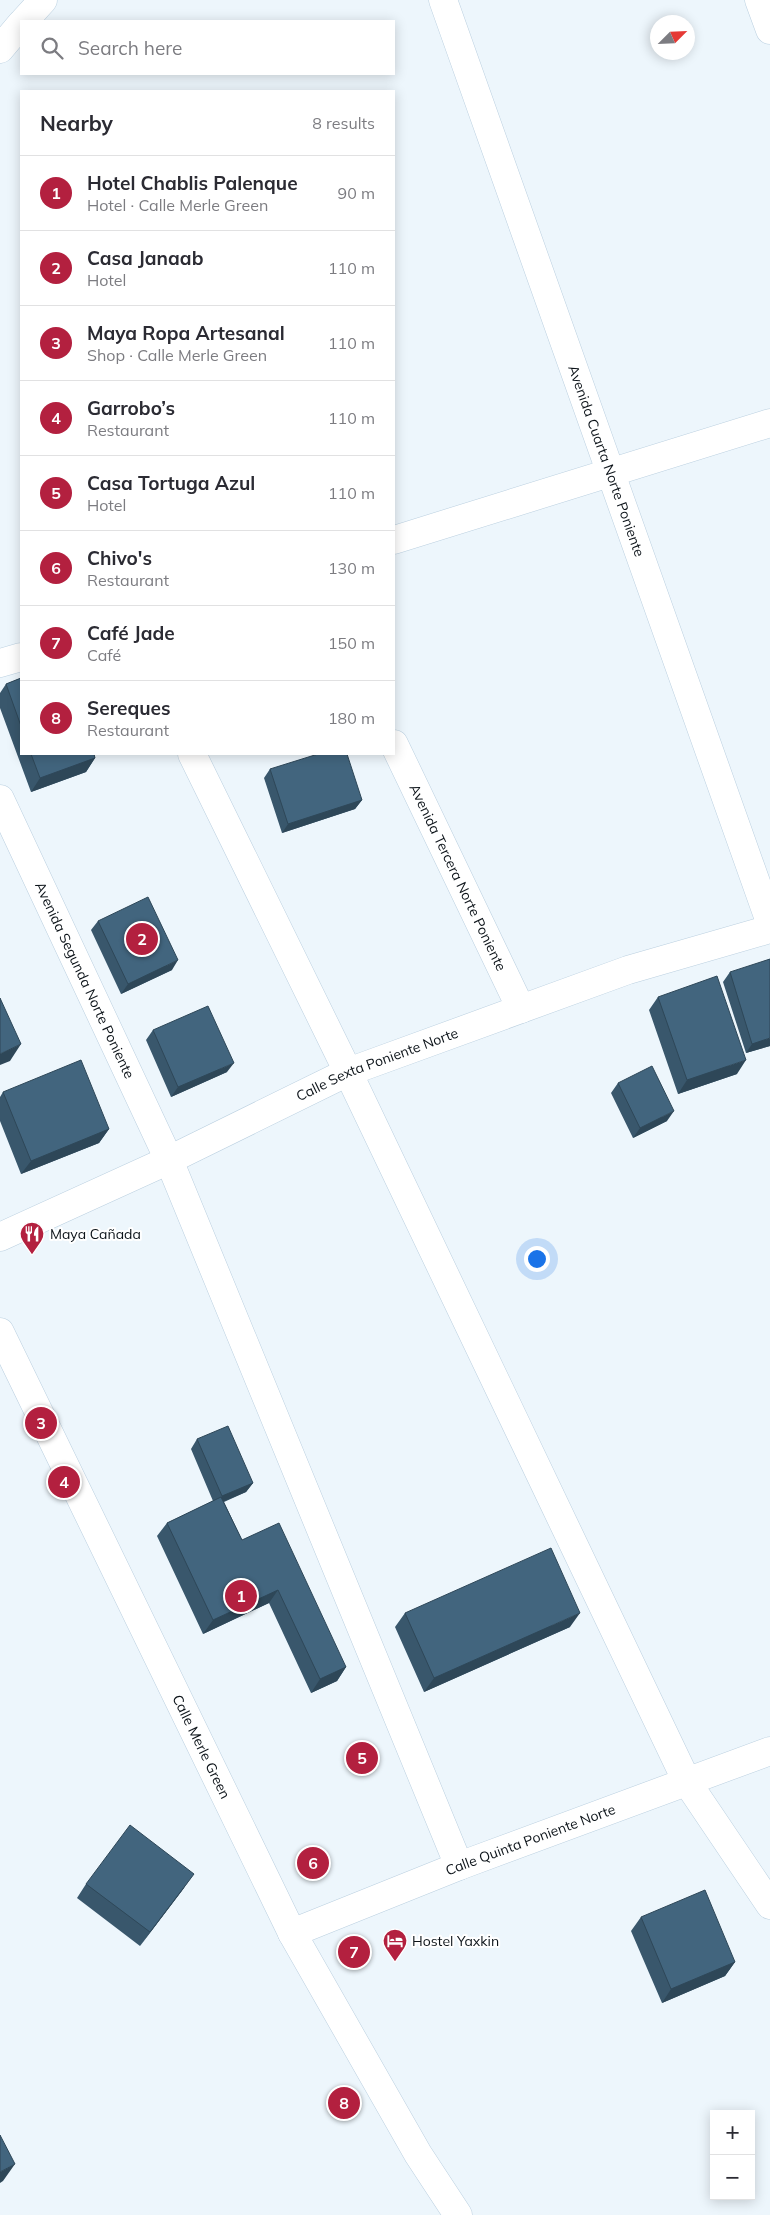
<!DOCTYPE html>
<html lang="en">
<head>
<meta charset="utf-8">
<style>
  :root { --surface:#fff; --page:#f7f7f7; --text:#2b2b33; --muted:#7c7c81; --line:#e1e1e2; --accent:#b3203f }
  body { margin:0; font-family:Mulish,sans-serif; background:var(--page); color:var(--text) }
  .controls { position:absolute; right:15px; bottom:15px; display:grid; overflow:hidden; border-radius:0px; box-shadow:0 2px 12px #0003 }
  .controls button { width:45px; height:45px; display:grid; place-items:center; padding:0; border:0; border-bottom:1px solid var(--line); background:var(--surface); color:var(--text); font:25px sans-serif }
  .compass { position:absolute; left:650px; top:15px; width:45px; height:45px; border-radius:50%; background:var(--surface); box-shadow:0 2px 12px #0003; rotate:66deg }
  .you { position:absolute; left:536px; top:1258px; width:18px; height:18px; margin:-12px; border:4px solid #fff; border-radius:50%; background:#1a73e8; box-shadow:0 0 0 8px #1a73e833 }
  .badge { display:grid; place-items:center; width:32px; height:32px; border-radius:50%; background:var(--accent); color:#fff; font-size:16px; font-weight:700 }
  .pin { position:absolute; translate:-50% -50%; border:2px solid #fff; box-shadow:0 1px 5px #0006 }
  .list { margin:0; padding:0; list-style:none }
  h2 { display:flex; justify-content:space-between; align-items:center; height:65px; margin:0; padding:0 20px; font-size:21px }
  h2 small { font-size:16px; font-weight:400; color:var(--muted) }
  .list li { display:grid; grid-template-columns:32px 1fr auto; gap:15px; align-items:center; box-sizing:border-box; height:75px; padding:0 20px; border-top:1px solid var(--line) }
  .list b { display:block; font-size:19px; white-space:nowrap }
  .list p { margin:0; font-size:16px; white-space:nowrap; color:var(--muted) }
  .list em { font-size:16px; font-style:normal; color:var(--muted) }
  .icon { flex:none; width:28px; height:28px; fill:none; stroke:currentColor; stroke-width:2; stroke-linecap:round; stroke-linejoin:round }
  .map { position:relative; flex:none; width:770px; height:2215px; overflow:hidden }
  .search { position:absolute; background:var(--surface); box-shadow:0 2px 12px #0003; left:20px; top:20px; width:375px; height:55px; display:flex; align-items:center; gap:12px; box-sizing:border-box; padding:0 18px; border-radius:0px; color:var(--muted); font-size:19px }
  .panel { position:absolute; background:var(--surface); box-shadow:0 2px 12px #0003; left:20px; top:90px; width:375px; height:665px; border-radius:0px }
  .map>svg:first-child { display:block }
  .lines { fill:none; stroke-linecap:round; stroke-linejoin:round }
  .street-casing { stroke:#bbd0e0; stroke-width:29 }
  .secondary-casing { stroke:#bbd0e0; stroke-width:29 }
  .primary-casing { stroke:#bbd0e0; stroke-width:29 }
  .street { stroke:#fff; stroke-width:28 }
  .secondary { stroke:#fff; stroke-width:28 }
  .primary { stroke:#fff; stroke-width:28 }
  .wall { fill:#39576c }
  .shaded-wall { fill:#2e4758 }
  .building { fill:#42657e; stroke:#2e4758 }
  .labels { text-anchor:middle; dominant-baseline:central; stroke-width:4; stroke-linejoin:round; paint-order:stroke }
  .street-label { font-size:14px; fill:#0c1319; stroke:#fff }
  .poi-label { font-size:14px; fill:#0c1319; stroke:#fff; text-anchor:start }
</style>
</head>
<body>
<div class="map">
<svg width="770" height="2215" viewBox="0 0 770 2215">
  <rect width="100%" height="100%" fill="#edf6fc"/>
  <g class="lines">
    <defs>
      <g id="street">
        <path id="s1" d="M443,0L770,922"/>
        <path d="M394,540L770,423"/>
        <path d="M0,663L21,657"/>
        <path id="s2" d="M394,744L521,1009"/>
        <path d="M192,754L348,1072L687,1782L770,1905"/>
        <path id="s3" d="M0,799L169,1160L459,1866"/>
        <path id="s4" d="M0,1237L169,1160L348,1072L628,970L770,929"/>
        <path id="s5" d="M0,1332L292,1933L418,2154L458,2215"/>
        <path id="s6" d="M292,1933L459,1866L770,1751"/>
      </g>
      <path id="secondary" d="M759,0L770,30"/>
      <path id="primary" d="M24,21L43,0
        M0,49L21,24"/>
    </defs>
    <use href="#street" class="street-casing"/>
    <use href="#secondary" class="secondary-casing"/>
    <use href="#primary" class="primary-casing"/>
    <use href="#street" class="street"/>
    <use href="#secondary" class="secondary"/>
    <use href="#primary" class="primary"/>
  </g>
  <path class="wall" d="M21,678V754H94L95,758L86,772L31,792L0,708V693L6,684Z
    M270,769L362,800L355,809L282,833L264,778Z
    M98,921L172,970L121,994L91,930Z
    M730,972L770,1046L746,1053L723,982Z
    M658,997L737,1074L678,1094L649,1010Z
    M153,1030L227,1072L171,1097L146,1040Z
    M618,1083L667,1121L633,1138L611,1093Z
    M3,1092L109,1129L99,1143L21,1174L0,1121V1097Z
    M197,1439L253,1483L246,1492L224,1502L242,1540L346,1667L337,1681L311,1693L269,1603L203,1634L157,1536L167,1523L213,1501L191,1449Z
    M405,1613L570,1627L424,1692L395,1627Z
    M86,1884L184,1888L140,1946L77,1898Z
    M641,1917L735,1962L725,1976L662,2003L631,1931Z"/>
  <path class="shaded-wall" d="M95,758L86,772L31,792L40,778Z
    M362,800L355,809L282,833L288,824Z
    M178,960L172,970L121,994L128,984Z
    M770,1038V1046L746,1053L752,1044Z
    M21,1044L10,1061L0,1065V1054Z
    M746,1060L737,1074L678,1094L687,1080Z
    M234,1063L227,1072L171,1097L178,1087Z
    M674,1111L667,1121L633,1138L640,1128Z
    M109,1129L99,1143L21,1174L31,1161Z
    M253,1483L246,1492L215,1505L222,1496Z
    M278,1590L269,1603L203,1634L213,1620Z
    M580,1613L570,1627L424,1692L434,1678Z
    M346,1667L337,1681L311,1693L320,1679Z
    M194,1874L184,1888L140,1946L150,1932Z
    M735,1962L725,1976L662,2003L671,1989Z
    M15,2164L3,2181L0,2183V2172Z"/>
  <path class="building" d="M21,678V726L6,684Z
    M31,754H94L95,758L40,778Z
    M318,754H347L362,800L288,824L270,769Z
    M148,897L178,960L128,984L98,921Z
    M770,959V1038L752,1044L730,972Z
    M717,976L746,1060L687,1080L658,997Z
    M0,998L21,1044L0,1054Z
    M208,1006L234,1063L178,1087L153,1030Z
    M81,1060L109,1129L31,1161L3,1092Z
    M652,1066L674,1111L640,1128L618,1083Z
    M228,1426L253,1483L222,1496L197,1439Z
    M221,1497L242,1540L279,1523L346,1667L320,1679L278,1590L213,1620L167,1523Z
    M551,1548L580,1613L434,1678L405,1613Z
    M130,1825L194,1874L150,1932L86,1884Z
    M705,1890L735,1962L671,1989L641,1917Z
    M0,2135L15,2164L0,2172Z"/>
  <defs>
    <symbol id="restaurant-pin" viewBox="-11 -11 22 30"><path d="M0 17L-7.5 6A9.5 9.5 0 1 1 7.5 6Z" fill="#b3203f" stroke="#fff"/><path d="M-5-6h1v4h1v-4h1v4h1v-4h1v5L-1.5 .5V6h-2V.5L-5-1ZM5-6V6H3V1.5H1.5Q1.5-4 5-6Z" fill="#fff"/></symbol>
    <symbol id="hotel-pin" viewBox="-11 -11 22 30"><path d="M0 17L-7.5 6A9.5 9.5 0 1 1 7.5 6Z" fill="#b3203f" stroke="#fff"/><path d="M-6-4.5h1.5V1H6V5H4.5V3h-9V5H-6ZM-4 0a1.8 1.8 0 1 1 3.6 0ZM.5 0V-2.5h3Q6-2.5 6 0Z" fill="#fff"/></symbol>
  </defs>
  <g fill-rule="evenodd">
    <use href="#restaurant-pin" x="18" y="1220" width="28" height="38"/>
    <use href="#hotel-pin" x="381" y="1927" width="28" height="38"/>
  </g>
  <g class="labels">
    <g class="street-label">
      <text stroke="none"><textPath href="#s1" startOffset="489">Avenida Cuarta Norte Poniente</textPath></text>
      <text stroke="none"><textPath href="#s2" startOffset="148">Avenida Tercera Norte Poniente</textPath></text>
      <text stroke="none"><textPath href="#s3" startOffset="200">Avenida Segunda Norte Poniente</textPath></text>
      <text stroke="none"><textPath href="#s4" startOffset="415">Calle Sexta Poniente Norte</textPath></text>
      <text stroke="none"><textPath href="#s5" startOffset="461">Calle Merle Green</textPath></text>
      <text stroke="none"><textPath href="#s6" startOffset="256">Calle Quinta Poniente Norte</textPath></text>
    </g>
    <g class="poi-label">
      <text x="50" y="1234">Maya Cañada</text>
      <text x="412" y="1941">Hostel Yaxkin</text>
    </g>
  </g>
</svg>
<div class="controls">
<button>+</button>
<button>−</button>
</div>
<svg class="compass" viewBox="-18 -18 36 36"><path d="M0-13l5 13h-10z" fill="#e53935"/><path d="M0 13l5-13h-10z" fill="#7c7c81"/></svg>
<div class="you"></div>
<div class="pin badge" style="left:241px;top:1596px">1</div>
<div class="pin badge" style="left:142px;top:939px">2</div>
<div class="pin badge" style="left:41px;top:1423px">3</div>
<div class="pin badge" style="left:64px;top:1482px">4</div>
<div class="pin badge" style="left:362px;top:1758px">5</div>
<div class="pin badge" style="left:313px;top:1863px">6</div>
<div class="pin badge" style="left:354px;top:1952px">7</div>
<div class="pin badge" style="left:344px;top:2103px">8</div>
<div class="search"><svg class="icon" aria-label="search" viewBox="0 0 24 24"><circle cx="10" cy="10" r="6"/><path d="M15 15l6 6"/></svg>Search here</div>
<section class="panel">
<h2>Nearby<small>8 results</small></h2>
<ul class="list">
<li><span class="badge">1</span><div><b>Hotel Chablis Palenque</b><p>Hotel · Calle Merle Green</p></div><em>90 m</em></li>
<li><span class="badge">2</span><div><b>Casa Janaab</b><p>Hotel</p></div><em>110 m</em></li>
<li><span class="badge">3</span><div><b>Maya Ropa Artesanal</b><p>Shop · Calle Merle Green</p></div><em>110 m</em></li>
<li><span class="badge">4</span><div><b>Garrobo’s</b><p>Restaurant</p></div><em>110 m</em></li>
<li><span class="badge">5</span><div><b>Casa Tortuga Azul</b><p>Hotel</p></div><em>110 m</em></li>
<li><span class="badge">6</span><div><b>Chivo's</b><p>Restaurant</p></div><em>130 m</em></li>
<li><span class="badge">7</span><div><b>Café Jade</b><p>Café</p></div><em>150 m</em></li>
<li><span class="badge">8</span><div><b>Sereques</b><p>Restaurant</p></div><em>180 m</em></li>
</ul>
</section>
</div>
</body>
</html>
